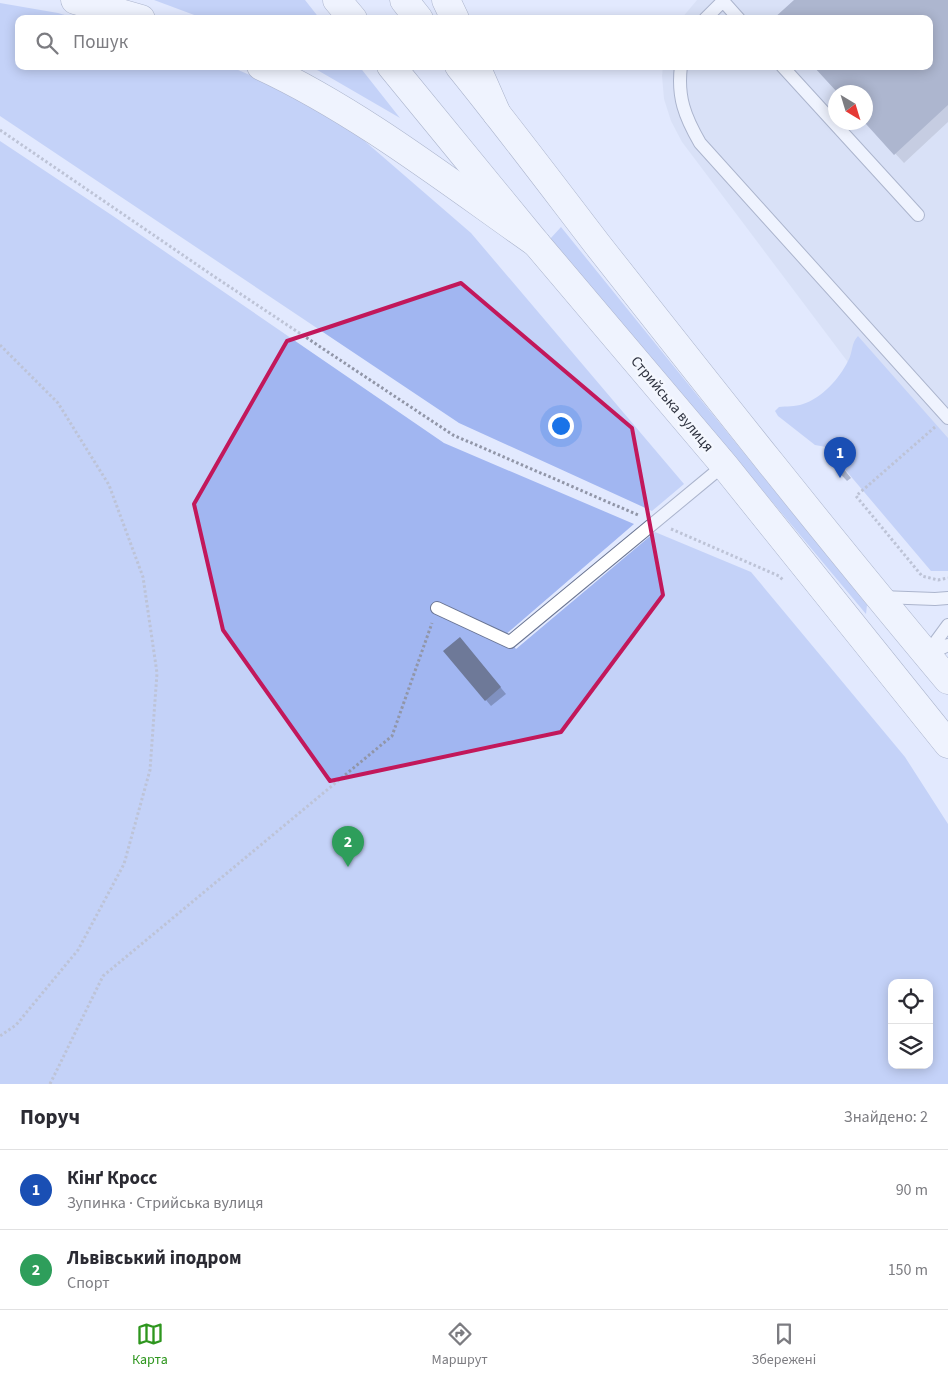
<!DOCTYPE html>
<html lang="uk">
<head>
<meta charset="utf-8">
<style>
  :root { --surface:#fff; --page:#f2f2f3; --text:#2b2b33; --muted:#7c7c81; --line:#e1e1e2; --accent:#2e961e }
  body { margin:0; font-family:"Source Sans 3",sans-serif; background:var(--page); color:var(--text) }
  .controls { position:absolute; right:15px; bottom:15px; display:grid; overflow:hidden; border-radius:10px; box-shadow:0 2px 12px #0003 }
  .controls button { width:45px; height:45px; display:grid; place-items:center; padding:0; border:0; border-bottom:1px solid var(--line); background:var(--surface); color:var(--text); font:25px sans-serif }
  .compass { position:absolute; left:828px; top:85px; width:45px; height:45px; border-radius:50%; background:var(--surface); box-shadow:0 2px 12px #0003; rotate:142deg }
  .you { position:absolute; left:560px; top:425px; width:18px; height:18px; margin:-12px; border:4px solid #fff; border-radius:50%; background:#1a73e8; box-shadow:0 0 0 8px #1a73e833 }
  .badge { display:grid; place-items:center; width:32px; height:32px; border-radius:50%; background:var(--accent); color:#fff; font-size:16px; font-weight:700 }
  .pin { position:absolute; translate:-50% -41px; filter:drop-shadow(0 1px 2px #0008) }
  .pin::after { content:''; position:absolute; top:26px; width:18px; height:15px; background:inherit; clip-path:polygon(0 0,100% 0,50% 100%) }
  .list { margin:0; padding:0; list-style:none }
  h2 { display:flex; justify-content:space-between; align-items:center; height:65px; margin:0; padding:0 20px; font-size:21px }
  h2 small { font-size:16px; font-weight:400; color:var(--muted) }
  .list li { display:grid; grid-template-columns:32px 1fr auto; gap:15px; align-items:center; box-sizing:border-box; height:80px; padding:0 20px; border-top:1px solid var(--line) }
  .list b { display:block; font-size:19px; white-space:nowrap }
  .list p { margin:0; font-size:16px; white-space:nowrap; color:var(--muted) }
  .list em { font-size:16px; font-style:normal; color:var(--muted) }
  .icon { flex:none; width:28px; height:28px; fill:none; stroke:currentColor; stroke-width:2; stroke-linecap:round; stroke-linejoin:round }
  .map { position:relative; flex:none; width:948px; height:1084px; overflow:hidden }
  .search { position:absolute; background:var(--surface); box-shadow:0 2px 12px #0003; left:15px; right:15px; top:15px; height:55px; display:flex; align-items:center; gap:12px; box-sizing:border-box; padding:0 18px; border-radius:10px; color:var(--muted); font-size:19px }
  .sheet { height:225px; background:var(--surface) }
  nav { display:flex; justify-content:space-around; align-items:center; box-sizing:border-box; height:70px; border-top:1px solid var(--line); background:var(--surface); font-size:14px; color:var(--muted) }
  nav a { display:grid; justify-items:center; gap:2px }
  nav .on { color:var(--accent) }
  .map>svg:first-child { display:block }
  .built { fill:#cfd8f0; fill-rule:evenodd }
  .green { fill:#a1b6f1; fill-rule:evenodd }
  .shadow { fill:#0003 }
  .building { fill:#6e7998 }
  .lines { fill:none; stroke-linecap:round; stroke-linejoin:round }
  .lane-casing { stroke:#6a7593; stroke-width:14 }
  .primary-casing { stroke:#6a7593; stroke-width:29 }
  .highway-casing { stroke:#6a7593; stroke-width:29 }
  .path { stroke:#9196a8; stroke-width:3; stroke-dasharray:2.5 2.5; stroke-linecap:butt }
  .lane { stroke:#fff; stroke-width:12 }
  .primary { stroke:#fff; stroke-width:28 }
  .highway { stroke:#fff; stroke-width:28 }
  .marked { fill:none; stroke:#c2185b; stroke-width:4; stroke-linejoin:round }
  .labels { text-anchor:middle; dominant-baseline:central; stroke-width:5; stroke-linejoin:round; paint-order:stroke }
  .street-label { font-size:15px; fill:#2f3340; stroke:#f4f7fe }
</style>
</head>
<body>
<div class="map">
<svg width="948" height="1084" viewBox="0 0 948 1084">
  <rect width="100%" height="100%" fill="#e2e9fe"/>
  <path class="built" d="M697,0H948V495L682,142L671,121L664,99L662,76L663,66H929V19H681ZM836,92H866V122H836Z"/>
  <path class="green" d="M154,0H305L320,19H205Z
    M0,3L58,13L78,19H19V66H229L280,88L360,137L471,233L684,484L652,511L459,423L0,116Z
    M309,66H359L400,118L319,71Z
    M0,141L113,216L444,443L634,524L505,635L516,649L655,532L751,572L905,757L948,824V1084H0ZM892,983H929V1065H892Z
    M561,227L867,605L866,614L672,382L665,381L550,239Z
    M858,336L948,438V571H931L826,447L815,445L778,416L775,411L779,407C786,406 795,407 803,404C822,398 839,379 848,361C853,352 851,343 858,336Z"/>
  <path class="shadow" d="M795,0H948V122L904,163L866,122V92H839L815,66H929V19Z
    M460,638L506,694L491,706L486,700Z"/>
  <path class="building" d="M794,0H948V105L894,155L866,124V92H837L813,66H929V19H773Z
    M839,463L851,478L847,481L834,467Z
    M460,637L501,687L485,701L443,651Z"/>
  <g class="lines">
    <defs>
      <path id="lane" d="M723,1L739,19
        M705,19L724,0
        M681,66C677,97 685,117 700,143L948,418
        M782,66L918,215
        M881,597L935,599L948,598
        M437,608L510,642L724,465
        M929,654L948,645
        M926,655L948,625"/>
      <path id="primary" d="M337,0L353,19
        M404,0L419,19
        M391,66L536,243L724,465L948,744
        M459,66C506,124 551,184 597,244C712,390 828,537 948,680"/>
      <path id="highway" d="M75,0L141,19
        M446,0L455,19
        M261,66C358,111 449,182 536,243
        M476,66L497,114"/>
    </defs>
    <use href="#lane" class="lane-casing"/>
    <use href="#primary" class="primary-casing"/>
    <use href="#highway" class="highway-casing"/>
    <path class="path" d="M0,130L212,275L453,435L638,515
      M0,345L58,403L109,485L143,577L157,673L150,770L124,864L78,950L16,1025L0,1036
      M935,427L856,496L922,576L938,580L948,578
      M671,529L779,576L783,580
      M50,1084L103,976L392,736L432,623"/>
    <use href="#lane" class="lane"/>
    <use href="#primary" class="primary"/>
    <use href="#highway" class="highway"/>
  </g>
  <path d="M0 0H948V1084H0ZM461,283L632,428L663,595L561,732L330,781L223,630L194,504L287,341Z" fill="#e2e9fe" fill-opacity=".55" fill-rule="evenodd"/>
  <path class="marked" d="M461,283L632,428L663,595L561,732L330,781L223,630L194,504L287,341Z"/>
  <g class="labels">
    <g class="street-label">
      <text transform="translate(672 404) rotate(50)">Стрийська вулиця</text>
    </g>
  </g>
</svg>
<div class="controls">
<button><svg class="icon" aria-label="locate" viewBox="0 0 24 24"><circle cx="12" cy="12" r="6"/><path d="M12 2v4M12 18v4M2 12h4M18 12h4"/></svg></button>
<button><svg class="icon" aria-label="layers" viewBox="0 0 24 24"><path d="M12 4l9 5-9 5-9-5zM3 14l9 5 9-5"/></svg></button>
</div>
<svg class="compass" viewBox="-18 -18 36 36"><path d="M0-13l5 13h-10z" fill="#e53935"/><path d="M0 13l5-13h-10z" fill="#7c7c81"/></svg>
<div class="you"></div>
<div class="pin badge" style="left:840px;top:478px;background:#1a4fb4">1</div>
<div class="pin badge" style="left:348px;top:867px;background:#2e9e5b">2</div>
<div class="search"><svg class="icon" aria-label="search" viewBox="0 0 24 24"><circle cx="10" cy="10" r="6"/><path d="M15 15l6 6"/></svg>Пошук</div>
</div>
<section class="sheet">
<h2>Поруч<small>Знайдено: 2</small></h2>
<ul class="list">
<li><span class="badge" style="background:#1a4fb4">1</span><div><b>Кінґ Кросс</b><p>Зупинка · Стрийська вулиця</p></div><em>90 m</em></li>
<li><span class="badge" style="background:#2e9e5b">2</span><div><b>Львівський іподром</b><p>Спорт</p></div><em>150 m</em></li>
</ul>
</section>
<nav>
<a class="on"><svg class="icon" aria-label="map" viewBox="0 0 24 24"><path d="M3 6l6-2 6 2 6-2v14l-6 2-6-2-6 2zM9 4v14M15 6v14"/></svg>Карта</a>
<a><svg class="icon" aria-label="directions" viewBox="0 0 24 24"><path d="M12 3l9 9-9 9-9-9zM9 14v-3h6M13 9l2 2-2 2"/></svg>Маршрут</a>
<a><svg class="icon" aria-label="saved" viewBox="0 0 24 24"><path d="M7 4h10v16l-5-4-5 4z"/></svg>Збережені</a>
</nav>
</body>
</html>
